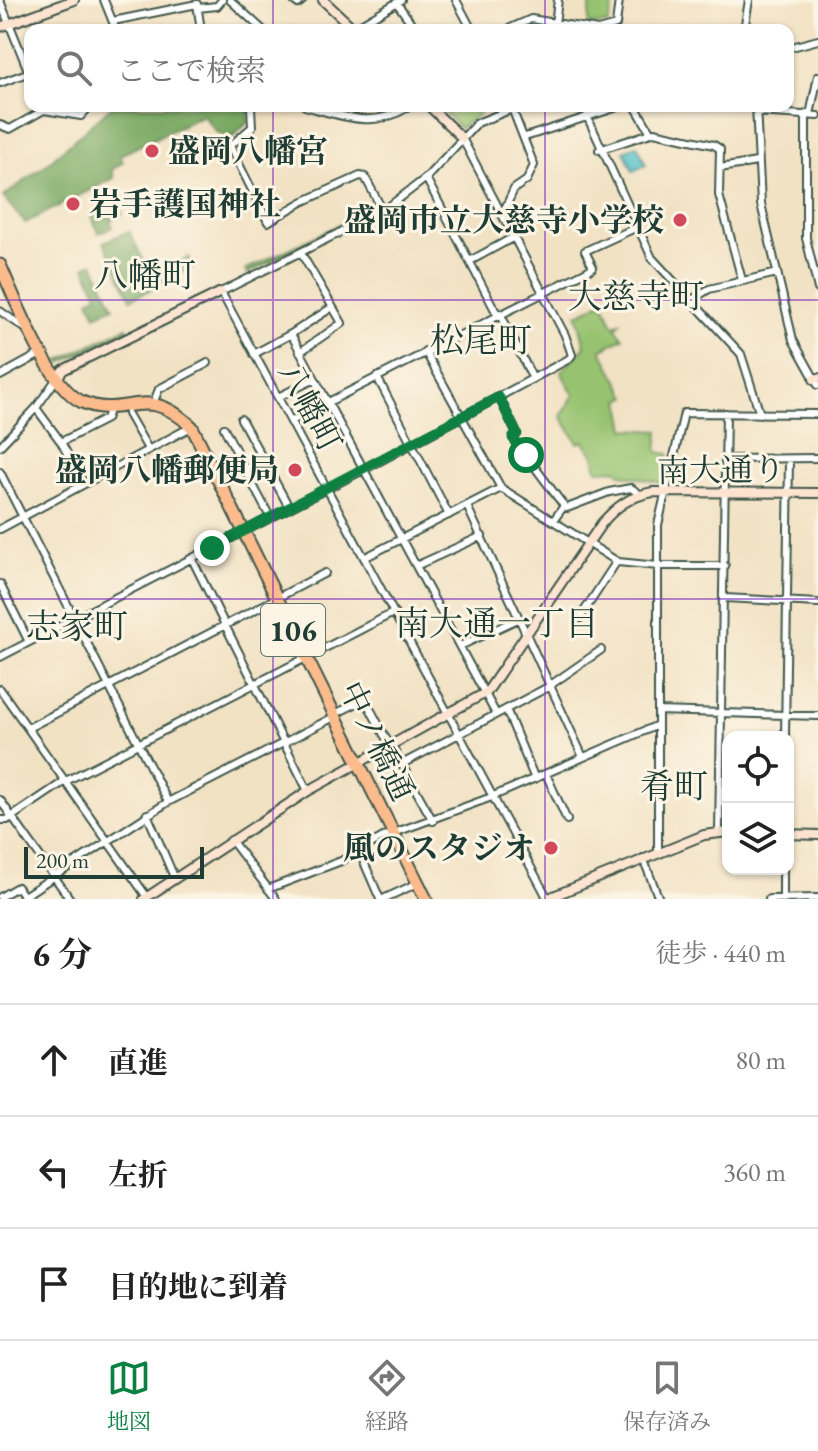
<!DOCTYPE html>
<html lang="ja">
<head>
<meta charset="utf-8">
<style>
  :root { --surface:#fff; --page:#f6f6f6; --text:#222; --muted:#767676; --line:#e0e0e0; --accent:#0b8043 }
  body { margin:0; font-family:"EB Garamond","Noto Serif JP",serif; background:var(--page); color:var(--text) }
  .controls { position:absolute; right:24px; bottom:24px; display:grid; overflow:hidden; border-radius:16px; box-shadow:0 2px 6px #0004 }
  .controls button { width:72px; height:72px; display:grid; place-items:center; padding:0; border:0; border-bottom:2px solid var(--line); background:var(--surface); color:var(--text); font:40px sans-serif }
  .scale { position:absolute; left:24px; bottom:20px; width:180px; box-sizing:border-box; padding-left:8px; border:4px solid #1f3d34; border-top:0; font-size:22px; line-height:28px; white-space:nowrap; color:#1f3d34; -webkit-text-stroke:6px #fcf5e5; paint-order:stroke }
  .stop { position:absolute; width:24px; height:24px; margin:-18px; border:6px solid #0b8043; border-radius:50%; background:#fff }
  .stop.end { background:#0b8043; border-color:#fff; box-shadow:0 2px 8px #0008 }
  .list { margin:0; padding:0; list-style:none }
  h2 { display:flex; justify-content:space-between; align-items:center; height:104px; margin:0; padding:0 32px; font-size:34px }
  h2 small { font-size:26px; font-weight:400; color:var(--muted) }
  .list li { display:grid; grid-template-columns:52px 1fr auto; gap:24px; align-items:center; box-sizing:border-box; height:112px; padding:0 32px; border-top:2px solid var(--line) }
  .list b { display:block; font-size:30px; white-space:nowrap }
  .list em { font-size:26px; font-style:normal; color:var(--muted) }
  .icon { flex:none; width:44px; height:44px; fill:none; stroke:currentColor; stroke-width:2; stroke-linecap:round; stroke-linejoin:round }
  .map { position:relative; flex:none; width:818px; height:899px; overflow:hidden }
  .search { position:absolute; background:var(--surface); box-shadow:0 2px 6px #0004; left:24px; right:24px; top:24px; height:88px; display:flex; align-items:center; gap:20px; box-sizing:border-box; padding:0 28px; border-radius:16px; color:var(--muted); font-size:30px }
  .sheet { height:440px; background:var(--surface) }
  nav { display:flex; justify-content:space-around; align-items:center; box-sizing:border-box; height:112px; border-top:2px solid var(--line); background:var(--surface); font-size:22px; color:var(--muted) }
  nav a { display:grid; justify-items:center; gap:4px }
  nav .on { color:var(--accent) }
  .map>svg:first-child { display:block }
  .green { fill:#97c370; stroke:#5b8052; stroke-width:2 }
  .forest { fill:#79a962; stroke:#4c734b; stroke-width:2 }
  .water { fill:#54c2c8; stroke:#3a807e; stroke-width:2 }
  .lines { fill:none; stroke-linecap:round; stroke-linejoin:round }
  .street-casing { stroke:#3f564a; stroke-width:10 }
  .secondary-casing { stroke:#3f564a; stroke-width:12 }
  .highway-casing { stroke:#3f564a; stroke-width:15 }
  .street { stroke:#fff; stroke-width:6 }
  .secondary { stroke:#fde4d1; stroke-width:8 }
  .highway { stroke:#fbbb8d; stroke-width:11 }
  .route { stroke:#0b8043; stroke-width:10 }
  .grid { fill:none; stroke:#7b2cbf; stroke-width:2; stroke-opacity:0.55 }
  .poi-dot { fill:#d1495b; stroke:#fcf5e5; stroke-width:3 }
  .labels { text-anchor:middle; dominant-baseline:central; stroke-width:6; stroke-linejoin:round; paint-order:stroke }
  .shield { fill:#fcf5e5; stroke:#617469; stroke-width:2 }
  .shield-label { font-size:30px; font-weight:bold; fill:#1f3d34 }
  .poi-label { font-size:32px; font-weight:bold; fill:#1f3d34; stroke:#fcf5e5; text-anchor:end }
  .street-label { font-size:32px; fill:#1f3d34; stroke:#fcf5e5 }
  .neighbourhood-label { font-size:34px; fill:#1f3d34; stroke:#fcf5e5 }
</style>
</head>
<body>
<div class="map">
<svg width="818" height="899" viewBox="0 0 818 899">
  <rect width="100%" height="100%" fill="#fcf5e5"/>
  <filter id="ink" filterUnits="userSpaceOnUse"><feTurbulence type="fractalNoise" baseFrequency=".0125" numOctaves="2"/><feDisplacementMap in="SourceGraphic" scale="16" xChannelSelector="R" yChannelSelector="G"/><feConvolveMatrix kernelMatrix="1 2 1 2 8 2 1 2 1" color-interpolation-filters="sRGB"/></filter>
  <filter id="wash" filterUnits="userSpaceOnUse"><feTurbulence type="fractalNoise" baseFrequency=".006" numOctaves="4" result="noise"/><feDisplacementMap in="SourceGraphic" scale="32" xChannelSelector="R" yChannelSelector="G"/><feGaussianBlur stdDeviation="1.8" result="paint"/><feColorMatrix in="noise" values="0 0 0 0 0 0 0 0 0 0 0 0 0 0 0 0 0 1.4 0 .05"/><feComposite in="paint" operator="in"/></filter>
  <g filter="url(#wash)">
    <rect width="100%" height="100%" fill="#f2e2c4"/>
    <path class="green" d="M591,0L614,3L608,24L588,25Z
      M438,106H477L480,114L460,128Z
      M603,301L613,325L620,323L616,328L623,338L601,350L627,397L620,400L626,429L659,431L657,452L669,454L662,483L622,474L616,469L597,470L594,455L583,441L578,443L561,416L574,395L561,372L585,346L577,315Z"/>
    <path class="forest" d="M112,106H248L249,121L231,139L216,132L203,115L120,155L123,162L112,170L114,178L25,223L3,197L47,164Z
      M100,210L104,219L120,210L122,214L110,221L113,227L99,233L91,216Z
      M362,214V217L247,274L245,270Z
      M129,231L156,287L131,299L104,242Z
      M189,257L194,267L163,283L158,273Z
      M93,263L114,307L96,315L89,300L98,295L85,267Z
      M127,327L129,331L61,363L58,361Z"/>
    <path class="water" d="M637,145L646,165L633,171L624,151Z"/>
  </g>
  <g filter="url(#ink)">
    <g class="lines">
      <defs>
        <path id="street" d="M104,0L116,30
          M230,0L263,30
          M293,0L298,4L303,0
          M456,0L472,30
          M0,1L30,75
          M397,3L416,30
          M197,4L201,30
          M198,8L217,6L222,0
          M113,21L197,4
          M555,24L558,0
          M340,30L354,28L401,0
          M506,30L531,19L598,30L616,25L619,0
          M744,30L749,0
          M788,48L818,40
          M0,83L30,72
          M251,106L252,127L230,146L268,222L302,202L360,176L365,177L383,211
          M305,106C342,116 375,130 409,106
          M635,106L651,133
          M756,106L761,204L793,340L818,385
          M512,109L477,123L426,178L383,211L221,292L548,899
          M758,112L818,116
          M806,114V238L818,289
          M810,115L818,76
          M587,116L652,258L741,354L760,414
          M0,125L10,129L44,110L81,116L90,106
          M525,137L621,106
          M599,150L654,132L714,145L720,149L719,195L742,280
          M720,168L757,162
          M426,178L497,314
          M502,215L514,189L527,180L534,165L511,106
          M470,261L514,237
          M693,299L709,289L777,273
          M0,311L26,329
          M500,313L533,379
          M291,334L331,308
          M425,351L501,488L618,562L658,566H725
          M300,352L342,323L301,253
          M254,354L291,334L315,379
          M0,376L42,353
          M377,377L449,515
          M278,397L315,379L496,714
          M499,397L517,434L513,438L564,506
          M153,404L159,389L208,363
          M36,408L61,442L83,483
          M128,414L148,449
          M241,419L289,507
          M291,421L587,271L593,267L585,251L635,228
          M224,428L246,470
          M61,442L106,419L110,407
          M0,446L36,408L57,378
          M726,459L818,458
          M245,470L270,517
          M0,472L168,802
          M220,484L264,460
          M467,506L583,757
          M553,521L564,506L567,508L609,492L631,488L641,495
          M0,529L191,427
          M364,558L501,488
          M192,559L308,791
          M418,565L482,536
          M0,584L29,642
          M725,598L818,603
          M579,619L617,561
          M460,646L520,618
          M0,657L367,468L569,359L572,355L565,335L462,138
          M552,684L601,650
          M0,689L147,897
          M506,709L535,779
          M658,711L818,716
          M335,714L365,699L390,746
          M28,728L325,573
          M785,737L789,459
          M391,745L433,821
          M402,764L552,685
          M546,774L567,820
          M0,800L70,899
          M147,814L174,877
          M0,820H7L62,783L393,613
          M719,832L726,413
          M231,840L276,899
          M658,852V525L684,413L818,414
          M360,853L380,899
          M643,858L659,899
          M268,889L341,861L383,837L489,798L658,725
          M0,897L17,887L24,896L168,802L336,716
          M383,899L418,883
          M769,899L818,898
          M783,899V869"/>
        <path id="secondary" d="M323,0L355,30
          M0,27L74,0
          M429,106L462,138
          M57,378L63,370L221,292
          M814,379L818,378
          M788,834L818,835
          M144,899L308,791L487,692L602,523C616,507 630,496 653,492L818,493
          M546,899L704,835L728,832"/>
        <path id="highway" d="M0,265C15,299 49,387 82,402C127,421 144,381 192,427L426,899"/>
      </defs>
      <use href="#street" class="street-casing"/>
      <use href="#secondary" class="secondary-casing"/>
      <use href="#highway" class="highway-casing"/>
      <use href="#street" class="street"/>
      <use href="#secondary" class="secondary"/>
      <use href="#highway" class="highway"/>
    </g>
  </g>
  <g class="lines" filter="url(#ink)">
    <path class="route" d="M212,548L499,397L517,434L513,438L526,455"/>
  </g>
  <path class="grid" d="M273,0V30M545,0V30M273,106V899M545,106V899M0,300H818M0,599H818"/>
  <g class="poi-dot">
    <circle cx="152" cy="151" r="8"/>
    <circle cx="73" cy="204" r="8"/>
    <circle cx="680" cy="220" r="8"/>
    <circle cx="295" cy="470" r="8"/>
    <circle cx="551" cy="848" r="8"/>
  </g>
  <g class="labels">
    <rect class="shield" x="261" y="604" width="64" height="52" rx="6"/>
    <g class="shield-label">
      <text x="293" y="630">106</text>
    </g>
    <g class="poi-label">
      <text x="168" y="151" text-anchor="start">盛岡八幡宮</text>
      <text x="89" y="204" text-anchor="start">岩手護国神社</text>
      <text x="664" y="220">盛岡市立大慈寺小学校</text>
      <text x="279" y="470">盛岡八幡郵便局</text>
      <text x="535" y="848">風のスタジオ</text>
    </g>
    <g class="street-label">
      <text transform="translate(310 407) rotate(62)">八幡町</text>
      <text transform="translate(721 470) rotate(-1)">南大通り</text>
      <text transform="translate(377 741) rotate(64)">中ノ橋通</text>
    </g>
    <g class="neighbourhood-label">
      <text x="145" y="275">八幡町</text>
      <text x="636" y="296">大慈寺町</text>
      <text x="481" y="340">松尾町</text>
      <text x="497" y="623">南大通一丁目</text>
      <text x="77" y="626">志家町</text>
      <text x="674" y="786">肴町</text>
    </g>
  </g>
</svg>
<div class="controls">
<button><svg class="icon" aria-label="locate" viewBox="0 0 24 24"><circle cx="12" cy="12" r="6"/><path d="M12 2v4M12 18v4M2 12h4M18 12h4"/></svg></button>
<button><svg class="icon" aria-label="layers" viewBox="0 0 24 24"><path d="M12 4l9 5-9 5-9-5zM3 14l9 5 9-5"/></svg></button>
</div>
<div class="scale">200 m</div>
<div class="stop" style="left:526px;top:455px"></div>
<div class="stop end" style="left:212px;top:548px"></div>
<div class="search"><svg class="icon" aria-label="search" viewBox="0 0 24 24"><circle cx="10" cy="10" r="6"/><path d="M15 15l6 6"/></svg>ここで検索</div>
</div>
<section class="sheet">
<h2>6 分<small>徒歩 · 440 m</small></h2>
<ul class="list">
<li><svg class="icon" aria-label="ahead" viewBox="0 0 24 24"><path d="M12 20V5M6 11l6-6 6 6"/></svg><div><b>直進</b></div><em>80 m</em></li>
<li><svg class="icon" aria-label="left" viewBox="0 0 24 24"><path d="M17 20v-9H6M10 6l-5 5 5 5"/></svg><div><b>左折</b></div><em>360 m</em></li>
<li><svg class="icon" aria-label="arrive" viewBox="0 0 24 24"><path d="M6 21V4h12l-3 4 3 4H6"/></svg><div><b>目的地に到着</b></div></li>
</ul>
</section>
<nav>
<a class="on"><svg class="icon" aria-label="map" viewBox="0 0 24 24"><path d="M3 6l6-2 6 2 6-2v14l-6 2-6-2-6 2zM9 4v14M15 6v14"/></svg>地図</a>
<a><svg class="icon" aria-label="directions" viewBox="0 0 24 24"><path d="M12 3l9 9-9 9-9-9zM9 14v-3h6M13 9l2 2-2 2"/></svg>経路</a>
<a><svg class="icon" aria-label="saved" viewBox="0 0 24 24"><path d="M7 4h10v16l-5-4-5 4z"/></svg>保存済み</a>
</nav>
</body>
</html>
